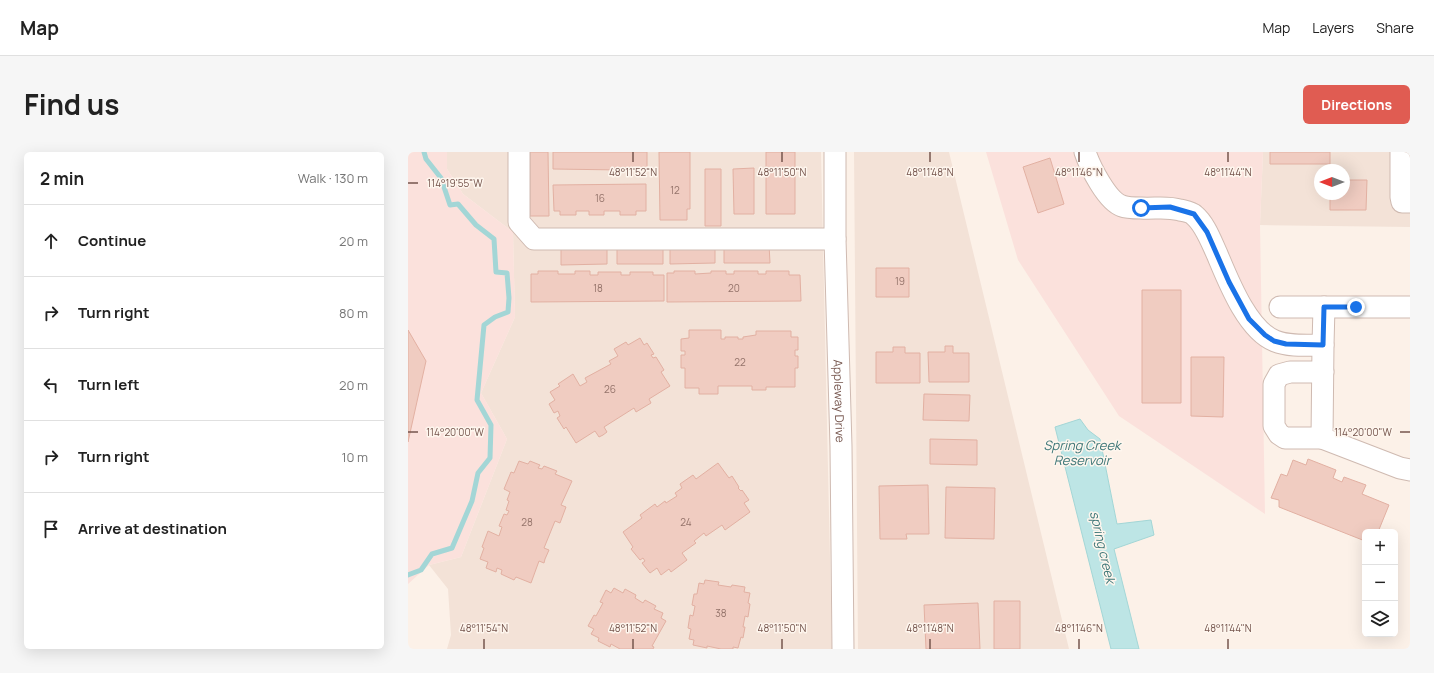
<!DOCTYPE html>
<html lang="en">
<head>
<meta charset="utf-8">
<style>
  :root { --surface:#fff; --page:#f6f6f6; --text:#222; --muted:#767676; --line:#e0e0e0; --accent:#e05c52 }
  body { margin:0; font-family:Manrope,sans-serif; background:var(--page); color:var(--text) }
  .controls { position:absolute; right:12px; bottom:12px; display:grid; overflow:hidden; border-radius:6px; box-shadow:0 4px 16px #0002 }
  .controls button { width:36px; height:36px; display:grid; place-items:center; padding:0; border:0; border-bottom:1px solid var(--line); background:var(--surface); color:var(--text); font:20px sans-serif }
  .compass { position:absolute; left:906px; top:12px; width:36px; height:36px; border-radius:50%; background:var(--surface); box-shadow:0 4px 16px #0002; rotate:270deg }
  .stop { position:absolute; width:12px; height:12px; margin:-9px; border:3px solid #1a73e8; border-radius:50%; background:#fff }
  .stop.end { background:#1a73e8; border-color:#fff; box-shadow:0 1px 4px #0008 }
  .list { margin:0; padding:0; list-style:none }
  h2 { display:flex; justify-content:space-between; align-items:center; height:52px; margin:0; padding:0 16px; font-size:17px }
  h2 small { font-size:13px; font-weight:400; color:var(--muted) }
  .list li { display:grid; grid-template-columns:26px 1fr auto; gap:12px; align-items:center; box-sizing:border-box; height:72px; padding:0 16px; border-top:1px solid var(--line) }
  .list b { display:block; font-size:15px; white-space:nowrap }
  .list em { font-size:13px; font-style:normal; color:var(--muted) }
  .icon { flex:none; width:22px; height:22px; fill:none; stroke:currentColor; stroke-width:2; stroke-linecap:round; stroke-linejoin:round }
  .map { position:relative; flex:none; width:1002px; height:497px; overflow:hidden; border-radius:6px }
  header { display:flex; align-items:center; gap:24px; box-sizing:border-box; height:56px; padding:0 20px; background:var(--surface); border-bottom:1px solid var(--line) }
  header strong { font-size:19px }
  nav { display:flex; gap:22px; margin-inline-start:auto; font-size:14px }
  .intro { display:flex; align-items:center; justify-content:space-between; box-sizing:border-box; height:96px; padding:0 24px }
  h1 { margin:0; font-size:28px }
  .button { padding:10px 18px; border-radius:6px; background:var(--accent); color:#fff; font-size:14px; font-weight:700 }
  main { display:flex; gap:24px; padding:0 24px }
  aside { flex:1; background:var(--surface); border-radius:6px; box-shadow:0 4px 16px #0002 }
  .map>svg:first-child { display:block }
  .residential { fill:#f3e2d7; fill-rule:evenodd }
  .commercial { fill:#fbe1dc }
  .water { fill:#bde5e5; stroke:#a3d6d6 }
  .lines { fill:none; stroke-linecap:round; stroke-linejoin:round }
  .stream { stroke:#a3d6d6; stroke-width:5 }
  .building { fill:#f0ccc1; stroke:#e2b0a2 }
  .minor-casing { stroke:#cfbab1; stroke-width:23 }
  .minor { stroke:#fff; stroke-width:21 }
  .route { stroke:#1a73e8; stroke-width:5 }
  .ticks { fill:none; stroke:#75554d; stroke-width:1.5 }
  .labels { text-anchor:middle; dominant-baseline:central; stroke-width:3; stroke-linejoin:round; paint-order:stroke }
  .number-label { font-size:10px; fill:#94736a }
  .street-label { font-size:12px; fill:#75554d; stroke:#fef6ee }
  .water-label { font-size:13px; font-style:italic; fill:#407879; stroke:#fef6ee }
  .ticks-label { font-size:10px; text-anchor:middle; fill:#75554d; stroke:#fef6ee; stroke-width:3; stroke-linejoin:round; paint-order:stroke }
</style>
</head>
<body>
<header>
<strong>Map</strong>
<nav><a>Map</a><a>Layers</a><a>Share</a></nav>
</header>
<div class="intro"><h1>Find us</h1><a class="button">Directions</a></div>
<main>
<aside>
<h2>2 min<small>Walk · 130 m</small></h2>
<ul class="list">
<li><svg class="icon" aria-label="ahead" viewBox="0 0 24 24"><path d="M12 20V5M6 11l6-6 6 6"/></svg><div><b>Continue</b></div><em>20 m</em></li>
<li><svg class="icon" aria-label="right" viewBox="0 0 24 24"><path d="M7 20v-9h11M14 6l5 5-5 5"/></svg><div><b>Turn right</b></div><em>80 m</em></li>
<li><svg class="icon" aria-label="left" viewBox="0 0 24 24"><path d="M17 20v-9H6M10 6l-5 5 5 5"/></svg><div><b>Turn left</b></div><em>20 m</em></li>
<li><svg class="icon" aria-label="right" viewBox="0 0 24 24"><path d="M7 20v-9h11M14 6l5 5-5 5"/></svg><div><b>Turn right</b></div><em>10 m</em></li>
<li><svg class="icon" aria-label="arrive" viewBox="0 0 24 24"><path d="M6 21V4h12l-3 4 3 4H6"/></svg><div><b>Arrive at destination</b></div></li>
</ul>
</aside>
<div class="map">
<svg width="1002" height="497" viewBox="0 0 1002 497">
  <rect width="100%" height="100%" fill="#fcf1e8"/>
  <path class="residential" d="M39,0H413L424,497H39L43,483L40,437L21,413L53,405L99,287L73,241L107,165L105,80L55,42L39,17Z
    M446,0H541L661,497H450Z
    M855,0H1002V75L852,73ZM912,18H936V42H912Z"/>
  <path class="commercial" d="M0,0H39V17L55,42L105,80L107,165L73,241L99,287L53,405L21,413L0,432Z
    M578,0H855L852,73L857,362L711,264L610,108Z"/>
  <path class="water" d="M672,267L680,278L692,287L709,372L743,368L746,383L706,397L731,497H703L647,275Z"/>
  <g class="lines">
    <path class="stream" d="M0,423L13,418L24,402L44,396L64,349L70,321L82,306L83,273L69,248L76,173L87,165L100,160L101,146L99,121L88,120L86,87L68,73L50,52L42,53L33,26L18,7L16,0"/>
  </g>
  <path class="building" d="M122,0H140L141,64H122Z
    M145,0H239V16H213V18L145,17Z
    M251,0H282V57H279V68H252Z
    M358,0H387V62H358Z
    M862,0H922V12H862Z
    M642,6L656,52L630,61L615,15Z
    M346,16V62H326L325,17Z
    M297,17H313V74H297Z
    M936,28H959L958,58H922V42H936Z
    M238,32V59H228V63H212V59H196V63H181V59H168V63H152V59H146L145,33Z
    M307,92V111L262,112V93Z
    M316,92H361L362,111H316Z
    M199,93V112L153,113V94Z
    M209,93H255V112H209Z
    M468,116H501V145H468Z
    M130,119H150V122H167V119H182V123H190V120H213V123H222V120H245V123H256V149L123,150V122H130Z
    M266,119H287V122L303,121V119H318V122H326V119H350V122H358V119H381V123H392L393,149L259,150V121H266Z
    M734,138H773V251H734Z
    M0,178L18,209L0,290Z
    M281,178H313V187H317V185H330V187H335V185L348,183V179H383V185H390V198H387V204H390V216H387V235H358V238H344V234H310V242H291V236H277V216H273V203H277V199H273V187L281,186Z
    M232,186L236,193L239,191L246,202L243,203L245,206L248,205L256,218L253,220L262,234L241,247L243,251L228,260L226,256L196,275L199,280L195,283L191,285L187,279L168,291L158,275L156,277L149,266L152,264L150,259L146,261L141,252L147,248L142,240L152,234L150,232L165,222L172,234L179,230L177,226L203,212L201,209L210,204L206,197L218,190L220,193Z
    M537,194H545V201H561V230H521L520,200H537Z
    M485,195H497V201H512V231H468V200H485Z
    M783,205H816L815,265L783,264Z
    M516,242L562,243L561,269L515,268Z
    M522,287L569,288V313L522,312Z
    M900,307L928,318L925,326L934,330L936,325L958,333L954,342L981,353L970,380H957V389L871,355V348L863,346L873,322L879,324L885,308L898,313Z
    M111,309L120,312L122,309L132,313L130,316L134,317L136,314L149,319L147,322L164,329L153,353L158,355L152,371L147,369L136,396L141,398L137,407L136,411L131,409L123,431L108,425L106,428L93,422L94,418L89,416L88,420L78,416L80,410L72,407L76,396L74,395L80,379L91,384L94,375L91,374L96,362L99,363L101,359L98,358L101,349L99,348L102,340L96,337L103,320L106,321Z
    M310,311L321,326L324,324L331,335L330,336L333,339L334,338L341,348L336,351L342,360L317,378L314,373L298,384L296,381L286,389L288,391L274,401L279,408L263,420L261,417L253,423L249,416L242,421L234,411L237,409L235,406L232,408L223,397L225,395L215,380L234,366L232,363L247,352L249,355L257,349L258,351L269,344L267,341L274,336L272,332L285,323L288,327Z
    M520,333L521,382H498L499,387H472L471,334Z
    M538,335L587,336L586,387L537,386Z
    M297,428L311,430L310,433L323,435L324,433L337,435L336,440L342,441L340,451L342,452L340,465L337,464L335,475H337L335,486L333,485L330,496L325,495V497H313L299,494V496L285,493L286,488L281,487L283,477L280,476L282,463L285,464L287,454L284,453L286,442H289L291,431L296,432Z
    M206,436L215,441L217,437L228,443L227,446L235,451L237,448L248,454L246,457L255,461L253,466L258,469L244,494L246,495L245,497H212L203,492L202,495L190,489L191,486L183,482L186,477L180,474L186,463L188,464L195,451L192,450L198,438L203,441Z
    M586,449H612V497H586Z
    M570,451L572,497H518L516,453Z"/>
  <g class="lines">
    <defs>
      <g id="minor">
        <path d="M111,0V70L126,87H427"/>
        <path id="s1" d="M427,0V87L433,294L435,497"/>
        <path d="M677,0C682,15 699,49 714,54C719,56 727,56 733,56C746,57 758,54 772,58C776,59 783,60 786,63C797,72 803,89 809,102C820,128 839,178 867,189C882,195 900,193 915,193L916,155H872"/>
        <path d="M993,0V45L994,50H1002"/>
        <path d="M916,155H1002"/>
        <path d="M915,193L914,286L992,316L1002,318"/>
        <path d="M914,286H877L871,282L866,274V232L871,223L882,220H915"/>
      </g>
    </defs>
    <use href="#minor" class="minor-casing"/>
    <use href="#minor" class="minor"/>
  </g>
  <g class="lines">
    <path class="route" d="M733,56L762,55L786,62L799,80L821,130L841,167L857,183L866,189L878,192L915,193L916,155H948"/>
  </g>
  <path class="ticks" d="M225,0V10M374,0V10M522,0V10M671,0V10M820,0V10M0,31H10M0,280H10M992,280H1002M76,487V497M225,487V497M374,487V497M522,487V497M671,487V497M820,487V497"/>
  <g class="labels">
    <g class="number-label">
      <text x="267" y="38">12</text>
      <text x="192" y="46">16</text>
      <text x="492" y="129">19</text>
      <text x="190" y="136">18</text>
      <text x="326" y="136">20</text>
      <text x="332" y="210">22</text>
      <text x="202" y="237">26</text>
      <text x="119" y="370">28</text>
      <text x="278" y="370">24</text>
      <text x="313" y="461">38</text>
    </g>
    <g class="street-label">
      <text stroke="none"><textPath href="#s1" startOffset="249">Appleway Drive</textPath></text>
    </g>
    <g class="water-label">
      <text x="674" y="293">Spring Creek<tspan x="674" dy="15">Reservoir</tspan></text>
      <text transform="translate(695 395) rotate(77)">spring creek</text>
    </g>
  </g>
  <g class="ticks-label">
    <text x="225" y="24">48°11'52"N</text>
    <text x="374" y="24">48°11'50"N</text>
    <text x="522" y="24">48°11'48"N</text>
    <text x="671" y="24">48°11'46"N</text>
    <text x="820" y="24">48°11'44"N</text>
    <text x="47" y="35">114°19'55"W</text>
    <text x="955" y="284">114°20'00"W</text>
    <text x="47" y="284">114°20'00"W</text>
    <text x="76" y="480">48°11'54"N</text>
    <text x="225" y="480">48°11'52"N</text>
    <text x="374" y="480">48°11'50"N</text>
    <text x="522" y="480">48°11'48"N</text>
    <text x="671" y="480">48°11'46"N</text>
    <text x="820" y="480">48°11'44"N</text>
  </g>
</svg>
<div class="controls">
<button>+</button>
<button>−</button>
<button><svg class="icon" aria-label="layers" viewBox="0 0 24 24"><path d="M12 4l9 5-9 5-9-5zM3 14l9 5 9-5"/></svg></button>
</div>
<svg class="compass" viewBox="-18 -18 36 36"><path d="M0-13l5 13h-10z" fill="#e53935"/><path d="M0 13l5-13h-10z" fill="#767676"/></svg>
<div class="stop" style="left:733px;top:56px"></div>
<div class="stop end" style="left:948px;top:155px"></div>
</div>
</main>
</body>
</html>
